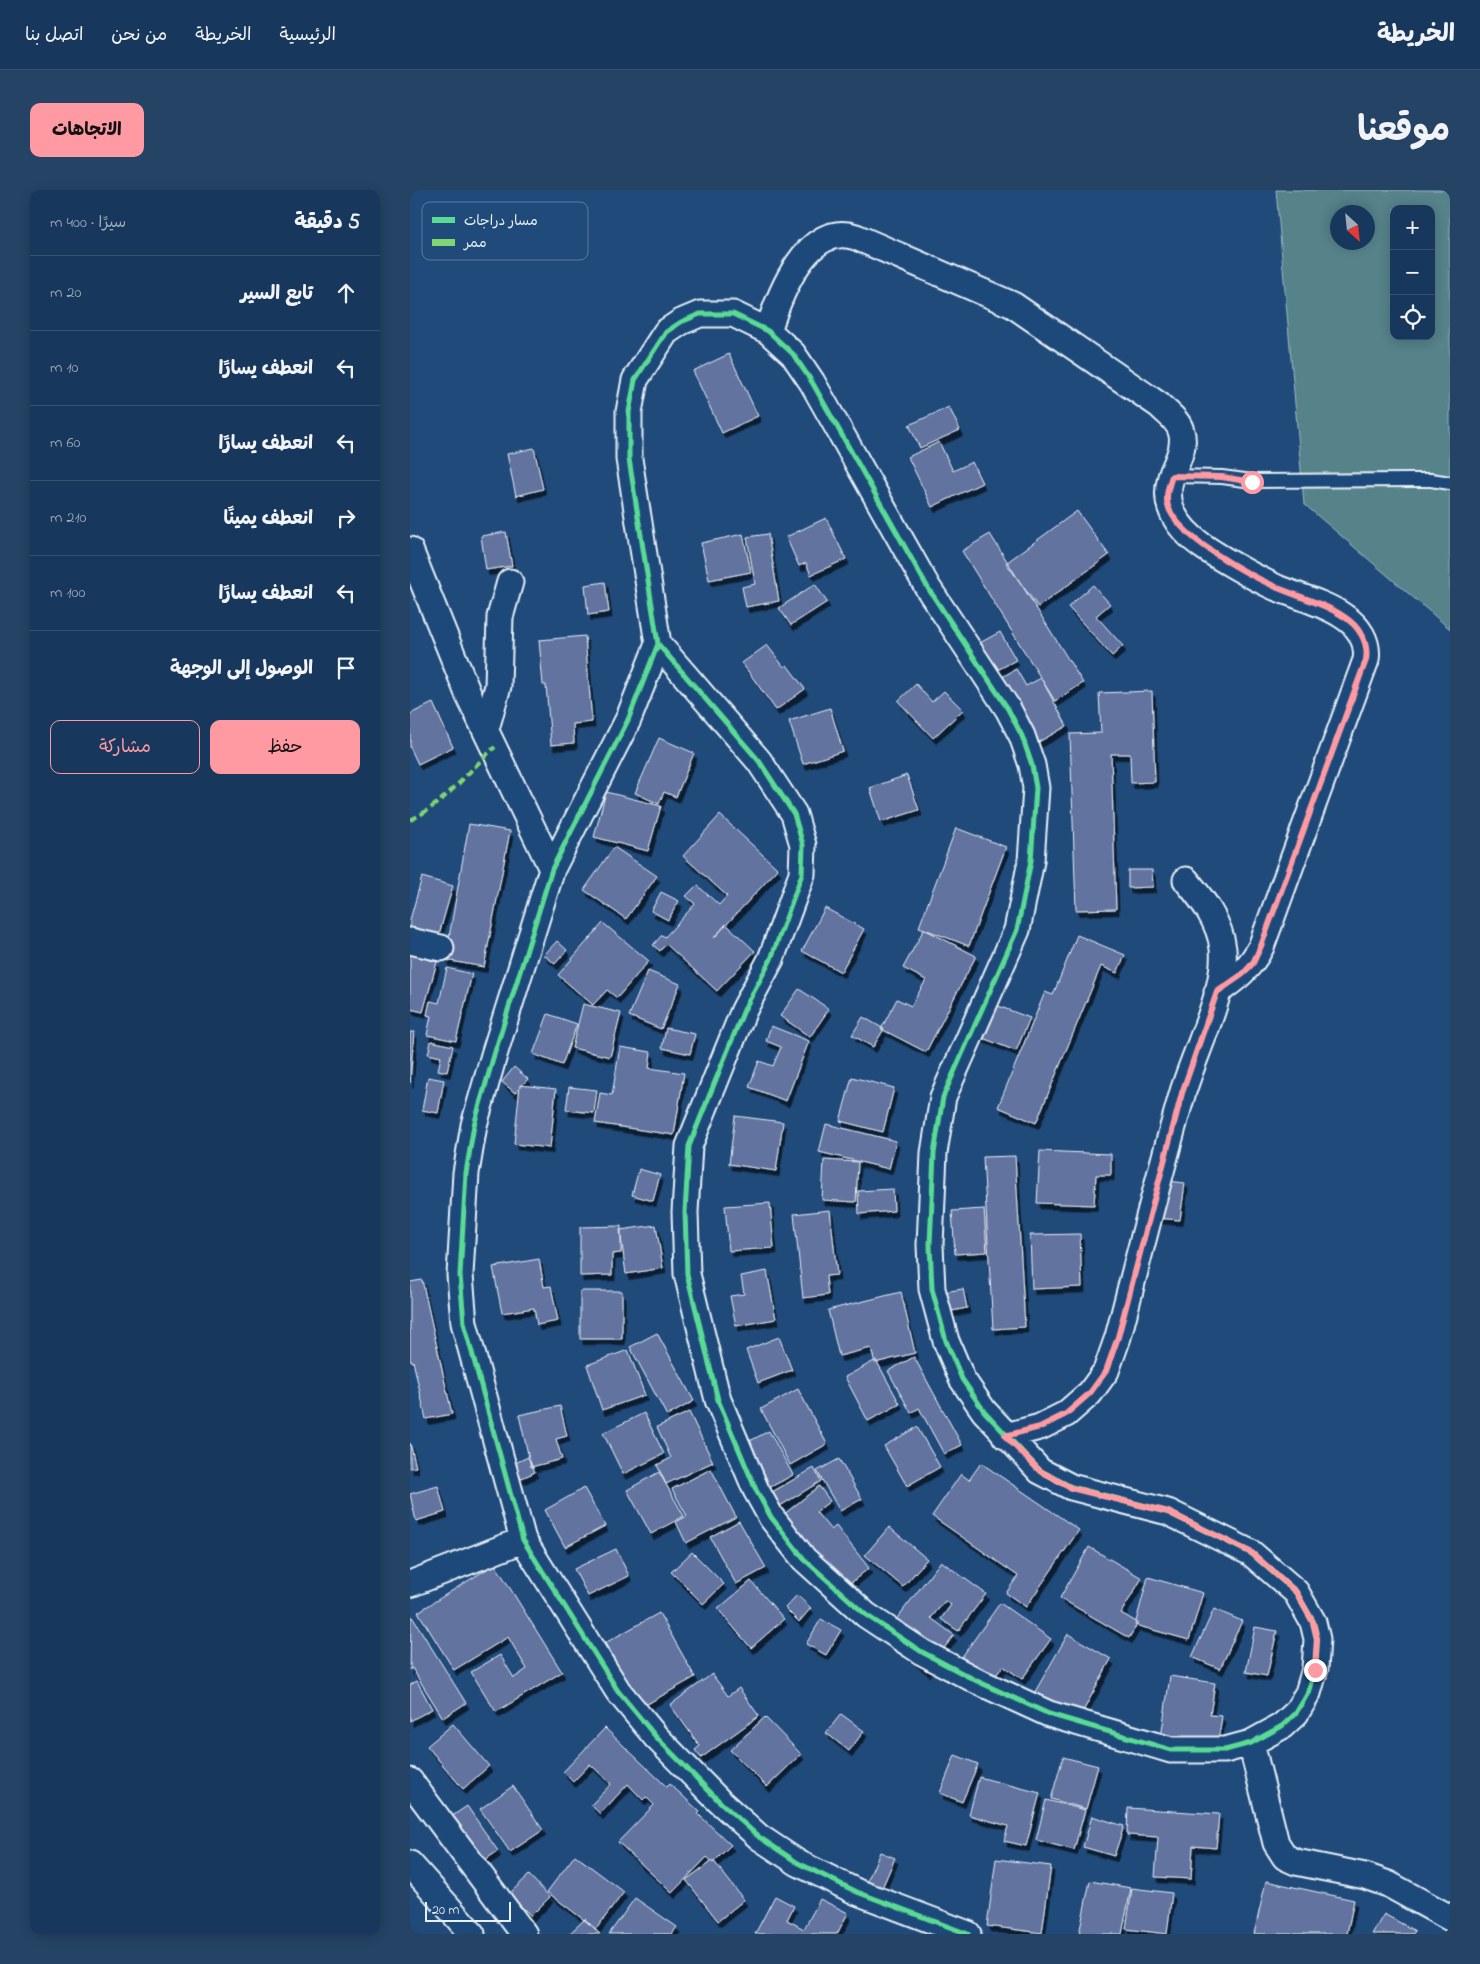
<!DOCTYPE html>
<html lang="ar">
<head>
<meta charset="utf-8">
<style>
  :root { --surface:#17385c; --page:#244365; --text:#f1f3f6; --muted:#9eacbb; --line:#365272; --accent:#ff9aa2 }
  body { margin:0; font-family:"Indie Flower","Playpen Sans Arabic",sans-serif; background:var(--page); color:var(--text); direction:rtl }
  .controls { position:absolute; right:15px; top:15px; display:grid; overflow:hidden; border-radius:10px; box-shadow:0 2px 12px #0003 }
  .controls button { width:45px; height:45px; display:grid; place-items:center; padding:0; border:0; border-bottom:1px solid var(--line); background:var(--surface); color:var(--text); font:25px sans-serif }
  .compass { position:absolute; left:920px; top:15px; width:45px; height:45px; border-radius:50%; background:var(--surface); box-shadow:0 2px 12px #0003; rotate:153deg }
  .scale { position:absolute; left:15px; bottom:12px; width:86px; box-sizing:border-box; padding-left:5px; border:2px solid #e8f1f8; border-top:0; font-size:14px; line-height:18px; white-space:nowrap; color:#e8f1f8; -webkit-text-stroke:4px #1f4a7a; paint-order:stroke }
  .stop { position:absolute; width:15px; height:15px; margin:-11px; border:4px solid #ff9aa2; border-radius:50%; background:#fff }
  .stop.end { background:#ff9aa2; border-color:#fff; box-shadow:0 1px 5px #0008 }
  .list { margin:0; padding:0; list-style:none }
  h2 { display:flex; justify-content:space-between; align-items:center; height:65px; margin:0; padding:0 20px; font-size:21px }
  h2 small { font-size:16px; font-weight:400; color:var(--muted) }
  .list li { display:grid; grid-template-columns:32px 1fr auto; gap:15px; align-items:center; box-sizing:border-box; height:75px; padding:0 20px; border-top:1px solid var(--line) }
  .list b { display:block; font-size:19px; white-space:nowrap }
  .list em { font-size:16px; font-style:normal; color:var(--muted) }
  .actions { display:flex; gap:10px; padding:15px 20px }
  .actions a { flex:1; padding:11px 0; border:1px solid var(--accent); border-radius:10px; text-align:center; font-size:18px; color:var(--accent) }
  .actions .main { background:var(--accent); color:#111 }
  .icon { flex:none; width:28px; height:28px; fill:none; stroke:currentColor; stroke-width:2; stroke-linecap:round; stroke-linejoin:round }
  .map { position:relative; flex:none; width:1040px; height:1744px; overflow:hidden; direction:ltr; border-radius:10px }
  header { display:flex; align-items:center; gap:30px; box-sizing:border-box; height:70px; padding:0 25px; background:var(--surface); border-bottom:1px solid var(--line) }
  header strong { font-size:24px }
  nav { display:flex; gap:28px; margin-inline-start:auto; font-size:18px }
  .intro { display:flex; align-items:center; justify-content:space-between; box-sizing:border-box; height:120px; padding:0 30px }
  h1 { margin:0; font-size:35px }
  .button { padding:12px 22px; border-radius:10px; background:var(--accent); color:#111; font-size:18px; font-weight:700 }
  main { display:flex; gap:30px; padding:0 30px }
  aside { flex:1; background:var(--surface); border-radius:10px; box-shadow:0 2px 12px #0003 }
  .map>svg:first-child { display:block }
  .green { fill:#56828a; stroke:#9fbac1; fill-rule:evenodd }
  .building { fill:#6373a0; stroke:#e8f1f8; filter:url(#shadow) }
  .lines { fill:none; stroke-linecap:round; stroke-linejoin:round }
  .service-casing { stroke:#e8f1f8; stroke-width:16 }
  .minor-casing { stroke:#e8f1f8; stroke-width:29 }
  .service { stroke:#1f4a7a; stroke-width:12 }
  .minor { stroke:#1f4a7a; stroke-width:25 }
  .quiet { stroke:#7fd670; stroke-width:4; stroke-dasharray:8 4; stroke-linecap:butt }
  .cycleway-casing { stroke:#1f4a7a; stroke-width:8 }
  .cycleway { stroke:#5adb95; stroke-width:5 }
  .route { stroke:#ff9aa2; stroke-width:6 }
  .key { fill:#1f4a7a; stroke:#5b7ca0; stroke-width:1 }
  .key-label { font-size:14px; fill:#e8f1f8 }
</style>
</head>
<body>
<header>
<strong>الخريطة</strong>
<nav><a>الرئيسية</a><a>الخريطة</a><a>من نحن</a><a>اتصل بنا</a></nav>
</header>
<div class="intro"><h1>موقعنا</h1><a class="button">الاتجاهات</a></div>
<main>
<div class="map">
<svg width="1040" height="1744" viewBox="0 0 1040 1744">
  <defs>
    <filter id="shadow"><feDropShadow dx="3" dy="5.5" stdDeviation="0" flood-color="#0009"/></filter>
  </defs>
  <rect width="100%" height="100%" fill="#1f4a7a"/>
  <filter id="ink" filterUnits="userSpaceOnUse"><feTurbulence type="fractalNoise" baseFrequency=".02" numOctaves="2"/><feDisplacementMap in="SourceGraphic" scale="10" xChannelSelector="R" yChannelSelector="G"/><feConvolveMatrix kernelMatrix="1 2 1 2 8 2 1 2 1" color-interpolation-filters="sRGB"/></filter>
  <g filter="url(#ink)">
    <path class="green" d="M866,0H1040V439L894,314ZM984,19H1021V146H984ZM928,22H958V52H928Z"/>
    <path class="building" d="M319,164L348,226L312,243L283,181Z
      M539,217L550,240L510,258L499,235Z
      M529,252L543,281L562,272L572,293L522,317L498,267Z
      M124,258L133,299L106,306L97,264Z
      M667,321L699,365L628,417L596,373Z
      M416,328L436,369L401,385L396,373L389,376L376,347Z
      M96,342L102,376L76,380L71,346Z
      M333,344L341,382L299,390L291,353Z
      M358,344L369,411L336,417L332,397L345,394L337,347Z
      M580,344L673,493L645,511L552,361Z
      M195,392L199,422L178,425L175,395Z
      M405,394L417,412L381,435L369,418Z
      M683,395L700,414L686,426L713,456L702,466L658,417Z
      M590,442L606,470L580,484L564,456Z
      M175,446L182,532L163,534L164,553L141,555L136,495H133L129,450Z
      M357,455L374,477L377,475L395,499L366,520L332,473Z
      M606,479L616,496L631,488L657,536L625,554L589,489Z
      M506,494L522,512L534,501L553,520L523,548L488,511Z
      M742,501L745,592L721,593L720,564H701L706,719L666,720L660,544L691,543L689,503Z
      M23,513L43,557L8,574L0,557V524Z
      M420,518L433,561L393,574L379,531Z
      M249,548L284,563L266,607L254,602L249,614L225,603Z
      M497,585L509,620L471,632L460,598Z
      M196,602L251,616L238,661L184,647Z
      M310,625L368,679L304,748L316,734L345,761L307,801L256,754L250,761L243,755L252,745L255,747L285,714L276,706L287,695L309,715L317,706L273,666Z
      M59,634L100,641L74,777L35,770Z
      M546,638L596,657L559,756L509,737Z
      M204,657L247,686L216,729L174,700Z
      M718,680H742L743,697L718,698Z
      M12,687L43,696L27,751L0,743V730Z
      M251,702L269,711L258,730L241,721Z
      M415,718L454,739L431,782L392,761Z
      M193,733L239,771L207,808L197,800L183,815L148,785Z
      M514,739L566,766L516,862L471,839L487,809L501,816L516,790L493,778Z
      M667,745L715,765L707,783L691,776L626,933L588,917L635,802L643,805Z
      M147,751L157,760L145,774L134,765Z
      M0,764L27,772L13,822L0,819Z
      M37,778L62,784L46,851L17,845L21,826L17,825L20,811L29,813Z
      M238,781L270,794L251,839L219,826Z
      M389,799L419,819L400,847L370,826Z
      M173,814L211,823L200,867L162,858Z
      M583,814L620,828L606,861L570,847Z
      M138,824L167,834L152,875L123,864Z
      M453,827L474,839L463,857L442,845Z
      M361,836L399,851L376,911L339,897L349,871L363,876L371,857L356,851Z
      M256,838L285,844L280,864L252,858Z
      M0,842H4L0,893Z
      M21,851L43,856L37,882L28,880L31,867L18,864Z
      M210,857L241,862L239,878L274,883L264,945L185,933L190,903L202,905Z
      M104,877L118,889L105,903L92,892Z
      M18,887L34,890L28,923L12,920Z
      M442,887L484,898L473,942L430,931Z
      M110,895L146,899L140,958L104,954Z
      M159,897L187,900L184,923L156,920Z
      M325,926L373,932L366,981L319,974Z
      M416,934L486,951L479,979L409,962Z
      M630,961L701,964V985H686L684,1015L627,1013Z
      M605,966L615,1137L583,1139L573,967Z
      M414,970L448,972L446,1012L412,1010Z
      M229,979L250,985L243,1011L222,1005Z
      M749,990L775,993L770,1030L745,1028Z
      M483,999L484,1021L449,1024L448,1001Z
      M360,1013L364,1058L319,1061L315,1016Z
      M574,1019L577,1062L545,1064L542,1021Z
      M420,1020L427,1085L416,1086L418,1105L393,1108L384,1024Z
      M246,1035L253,1078L216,1084L210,1040Z
      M211,1036V1063L202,1064V1085L170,1086V1037Z
      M670,1044L672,1097L622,1099L620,1045Z
      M129,1069L134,1097L141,1096L148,1131L127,1135L124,1118L92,1123L83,1077Z
      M357,1081L366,1129L326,1136L320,1106L334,1104L331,1086Z
      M12,1090L42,1224L16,1229L3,1171H0V1092Z
      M553,1099L557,1118L537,1122L533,1102Z
      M170,1101H212V1149H170Z
      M491,1102L505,1163L465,1173L461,1158L429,1166L418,1120Z
      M247,1143L284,1211L257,1226L220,1157Z
      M369,1147L382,1180L348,1193L336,1160Z
      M218,1160L235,1205L192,1220L177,1175Z
      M504,1167L552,1255L534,1264L509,1218L501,1223L478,1181Z
      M466,1170L490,1214L458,1231L435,1187Z
      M388,1199L417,1254L380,1275L351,1219Z
      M150,1216L157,1246L146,1249L152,1269L121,1277L109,1225Z
      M279,1222L303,1272L256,1294L247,1275L261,1268L247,1237Z
      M234,1223L254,1264L213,1284L193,1243Z
      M507,1237L530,1277L497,1296L474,1256Z
      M359,1241L383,1285L357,1299L332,1255Z
      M0,1253L6,1277L0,1278Z
      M118,1267L125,1282L110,1289L103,1274Z
      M429,1269L452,1309L430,1321L407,1281Z
      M571,1273L669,1340L616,1417L596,1403L608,1386L522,1326L551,1284L559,1290Z
      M404,1278L411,1291L370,1316L362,1302Z
      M301,1279L326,1327L276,1353L266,1332L277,1326L262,1299Z
      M249,1282L274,1326L241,1344L217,1300Z
      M28,1296L35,1322L6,1331L0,1304Z
      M409,1296L420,1311L406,1322L421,1340L426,1336L459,1378L431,1401L372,1326Z
      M174,1298L195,1336L155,1357L135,1320Z
      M329,1331L356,1378L326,1394L300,1347Z
      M479,1337L517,1369L493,1397L455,1365Z
      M679,1357L732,1388L711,1423L728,1433L719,1448L650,1408Z
      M206,1359L219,1386L178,1406L164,1379Z
      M282,1362L314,1394L293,1414L261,1382Z
      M531,1371L576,1404L548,1441L531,1429L541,1415L535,1411L521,1428L544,1445L517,1481L485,1456L481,1436Z
      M85,1374L152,1482L86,1522L61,1482L90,1465L104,1488L117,1479L98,1447L44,1480L8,1422Z
      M738,1387L793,1403L779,1450L725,1435Z
      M341,1391L374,1429L341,1458L308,1419Z
      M387,1405L401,1418L389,1432L375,1418Z
      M590,1413L641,1449L612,1489L593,1476L580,1493L549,1471Z
      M804,1419L832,1431L810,1479L782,1467Z
      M249,1423L285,1487L232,1517L195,1453Z
      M1,1425L56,1513L33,1528L2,1478L0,1480Z
      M411,1429L431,1440L416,1465L396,1454Z
      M845,1437L867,1441L857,1486L836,1482Z
      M658,1444L701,1469L663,1540L618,1514Z
      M302,1484L318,1506L329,1498L349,1526L291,1568L285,1560L290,1556L260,1515Z
      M760,1486L805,1493L800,1525L812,1526L807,1562L750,1554Z
      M7,1491L22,1519L0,1531V1495Z
      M431,1524L454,1541L439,1561L416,1543Z
      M355,1527L391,1564L357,1597L320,1560Z
      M43,1534L79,1576L53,1599L17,1556Z
      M195,1538L257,1597L260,1594L290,1622L288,1624L321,1655L303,1673L297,1667L262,1703L208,1652L244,1615L236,1607L233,1610L218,1594L190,1624L181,1615L201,1594L180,1574L163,1592L153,1582Z
      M545,1565L568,1574L552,1612L530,1603Z
      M653,1567L688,1576L676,1619L641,1609Z
      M569,1587L630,1603L616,1656L594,1651L598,1636L559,1625Z
      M103,1596L133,1640L100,1662L70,1619Z
      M636,1610L675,1620L664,1660L626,1650Z
      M57,1616L88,1661L69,1674L38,1629Z
      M718,1618L809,1624L806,1658L783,1656L781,1689L745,1687L748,1647L717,1645Z
      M682,1626L714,1636L704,1666L673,1657Z
      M470,1662L485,1668L472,1698L457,1692Z
      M165,1665L214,1702L186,1739L137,1702Z
      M586,1669L641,1676L632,1743L577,1736Z
      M303,1670L334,1710L308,1731L276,1690Z
      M119,1685L140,1707L121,1726L99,1704Z
      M680,1691L721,1698L712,1744H669Z
      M856,1691L944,1710L937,1744H844Z
      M722,1698L762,1703L757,1744L716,1739Z
      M365,1706L384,1716L377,1730L394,1739L410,1709L438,1723L427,1744H345Z
      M225,1708L267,1737L262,1744H199Z
      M974,1724L1005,1741L1003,1744H962Z
      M175,1729L190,1744H159Z"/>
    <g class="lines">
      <defs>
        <path id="service" d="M762,286L812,287L842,291L1021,290L1040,293"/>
        <path id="minor" d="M358,141C369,106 397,30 446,47L603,115L749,215C757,223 768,230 771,241C776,256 767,271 762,284C751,315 767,337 791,355C811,369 845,388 867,398C887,406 916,414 933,426C949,436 959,452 956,470L851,757C840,778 827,788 807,802
          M0,360L59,506L142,679
          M248,454L349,571L384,624L393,655L392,684L361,769L334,820L279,956L275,1022L277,1084L308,1210L346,1300L361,1327L394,1369L456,1425L512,1462L567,1491L639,1524L761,1560H815L841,1553L872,1536L886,1523L898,1503L905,1479L907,1449L903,1432L886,1402L841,1363L758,1322L661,1297L630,1281L574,1221L552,1189L536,1151L522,1099L520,1055L524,963L533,907L607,740L621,671L626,598L622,575L612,546L598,519L518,398L402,192L383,164L358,141L323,124H290L271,132L256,142L225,190L219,222V269L248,454L218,530L142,679L84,865L64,935L56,983L50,1085L54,1133L113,1350L208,1501L246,1547L309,1611L349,1647L388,1673L447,1702L558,1744
          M76,539L88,496L90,427L100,392
          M0,751L31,758
          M595,1246L630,1237L656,1224L680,1203L696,1181L708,1147C729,1066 749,985 772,905C784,863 817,801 813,759C810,732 793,710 776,690
          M0,1394L113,1350
          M841,1553L866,1653L875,1667L886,1672L955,1686L978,1694L1040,1728
          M0,1591L114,1744
          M0,1674L62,1744"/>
      </defs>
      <use href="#service" class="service-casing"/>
      <use href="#minor" class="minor-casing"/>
      <use href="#service" class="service"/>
      <use href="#minor" class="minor"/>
      <path class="quiet" d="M0,630C35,614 57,582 85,557"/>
      <defs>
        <path id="cycleway" d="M248,454L349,571L384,624L393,655L392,684L361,769L334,820L279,956L275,1022L277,1084L308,1210L346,1300L361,1327L394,1369L456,1425L512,1462L567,1491L639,1524L761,1560H815L841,1553L872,1536L886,1523L898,1503L905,1479L907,1449L903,1432L886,1402L841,1363L758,1322L661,1297L630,1281L574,1221L552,1189L536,1151L522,1099L520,1055L524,963L533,907L607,740L621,671L626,598L622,575L612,546L598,519L518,398L402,192L383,164L358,141L323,124H290L271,132L256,142L225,190L219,222V269L248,454L218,530L142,679L84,865L64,935L56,983L50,1085L54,1133L113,1350L208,1501L246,1547L309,1611L349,1647L388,1673L447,1702L558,1744"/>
      </defs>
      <use href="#cycleway" class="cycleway-casing"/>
      <use href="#cycleway" class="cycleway"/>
    </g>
  </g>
  <g class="lines" filter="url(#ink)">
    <path class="route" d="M842,292L812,287L762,286C759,295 755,306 758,316C768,347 837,384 866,397C888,407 914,413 933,426C949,436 959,452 956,470L851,756L843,773L833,784L807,802L772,903L708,1147L696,1181L680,1203L656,1224L630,1237L595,1246L630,1281L661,1298L758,1322L842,1363L886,1402L903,1432L907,1449L905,1480"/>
  </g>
  <rect x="12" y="12" width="166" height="58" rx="8" class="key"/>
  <rect x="22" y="27" width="23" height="6" fill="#5adb95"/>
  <rect x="22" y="49" width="23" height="7" fill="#7fd670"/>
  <g class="key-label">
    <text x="54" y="35">مسار دراجات</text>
    <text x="54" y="57">ممر</text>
  </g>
</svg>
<div class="controls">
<button>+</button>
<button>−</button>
<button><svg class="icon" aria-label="locate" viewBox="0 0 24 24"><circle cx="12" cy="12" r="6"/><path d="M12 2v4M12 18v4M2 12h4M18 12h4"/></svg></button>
</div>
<svg class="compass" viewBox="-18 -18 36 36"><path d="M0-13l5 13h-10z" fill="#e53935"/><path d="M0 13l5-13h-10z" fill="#9eacbb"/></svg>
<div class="scale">20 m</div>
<div class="stop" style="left:842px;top:292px"></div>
<div class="stop end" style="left:905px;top:1480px"></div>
</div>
<aside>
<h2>5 دقيقة<small>سيرًا · 400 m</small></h2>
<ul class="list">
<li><svg class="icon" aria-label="ahead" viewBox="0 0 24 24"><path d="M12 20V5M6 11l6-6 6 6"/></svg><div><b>تابع السير</b></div><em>20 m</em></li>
<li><svg class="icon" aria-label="left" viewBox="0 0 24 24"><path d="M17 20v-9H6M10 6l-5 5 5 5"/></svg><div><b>انعطف يسارًا</b></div><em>10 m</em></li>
<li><svg class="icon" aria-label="left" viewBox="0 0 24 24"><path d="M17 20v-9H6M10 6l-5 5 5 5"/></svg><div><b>انعطف يسارًا</b></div><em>60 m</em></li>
<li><svg class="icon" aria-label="right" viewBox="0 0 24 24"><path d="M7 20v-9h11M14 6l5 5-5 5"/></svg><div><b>انعطف يمينًا</b></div><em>210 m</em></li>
<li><svg class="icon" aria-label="left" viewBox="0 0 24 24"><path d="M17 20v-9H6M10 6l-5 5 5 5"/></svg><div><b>انعطف يسارًا</b></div><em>100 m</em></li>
<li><svg class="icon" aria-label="arrive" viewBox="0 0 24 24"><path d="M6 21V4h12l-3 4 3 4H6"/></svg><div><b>الوصول إلى الوجهة</b></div></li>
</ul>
<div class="actions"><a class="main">حفظ</a><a>مشاركة</a></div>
</aside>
</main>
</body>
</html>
